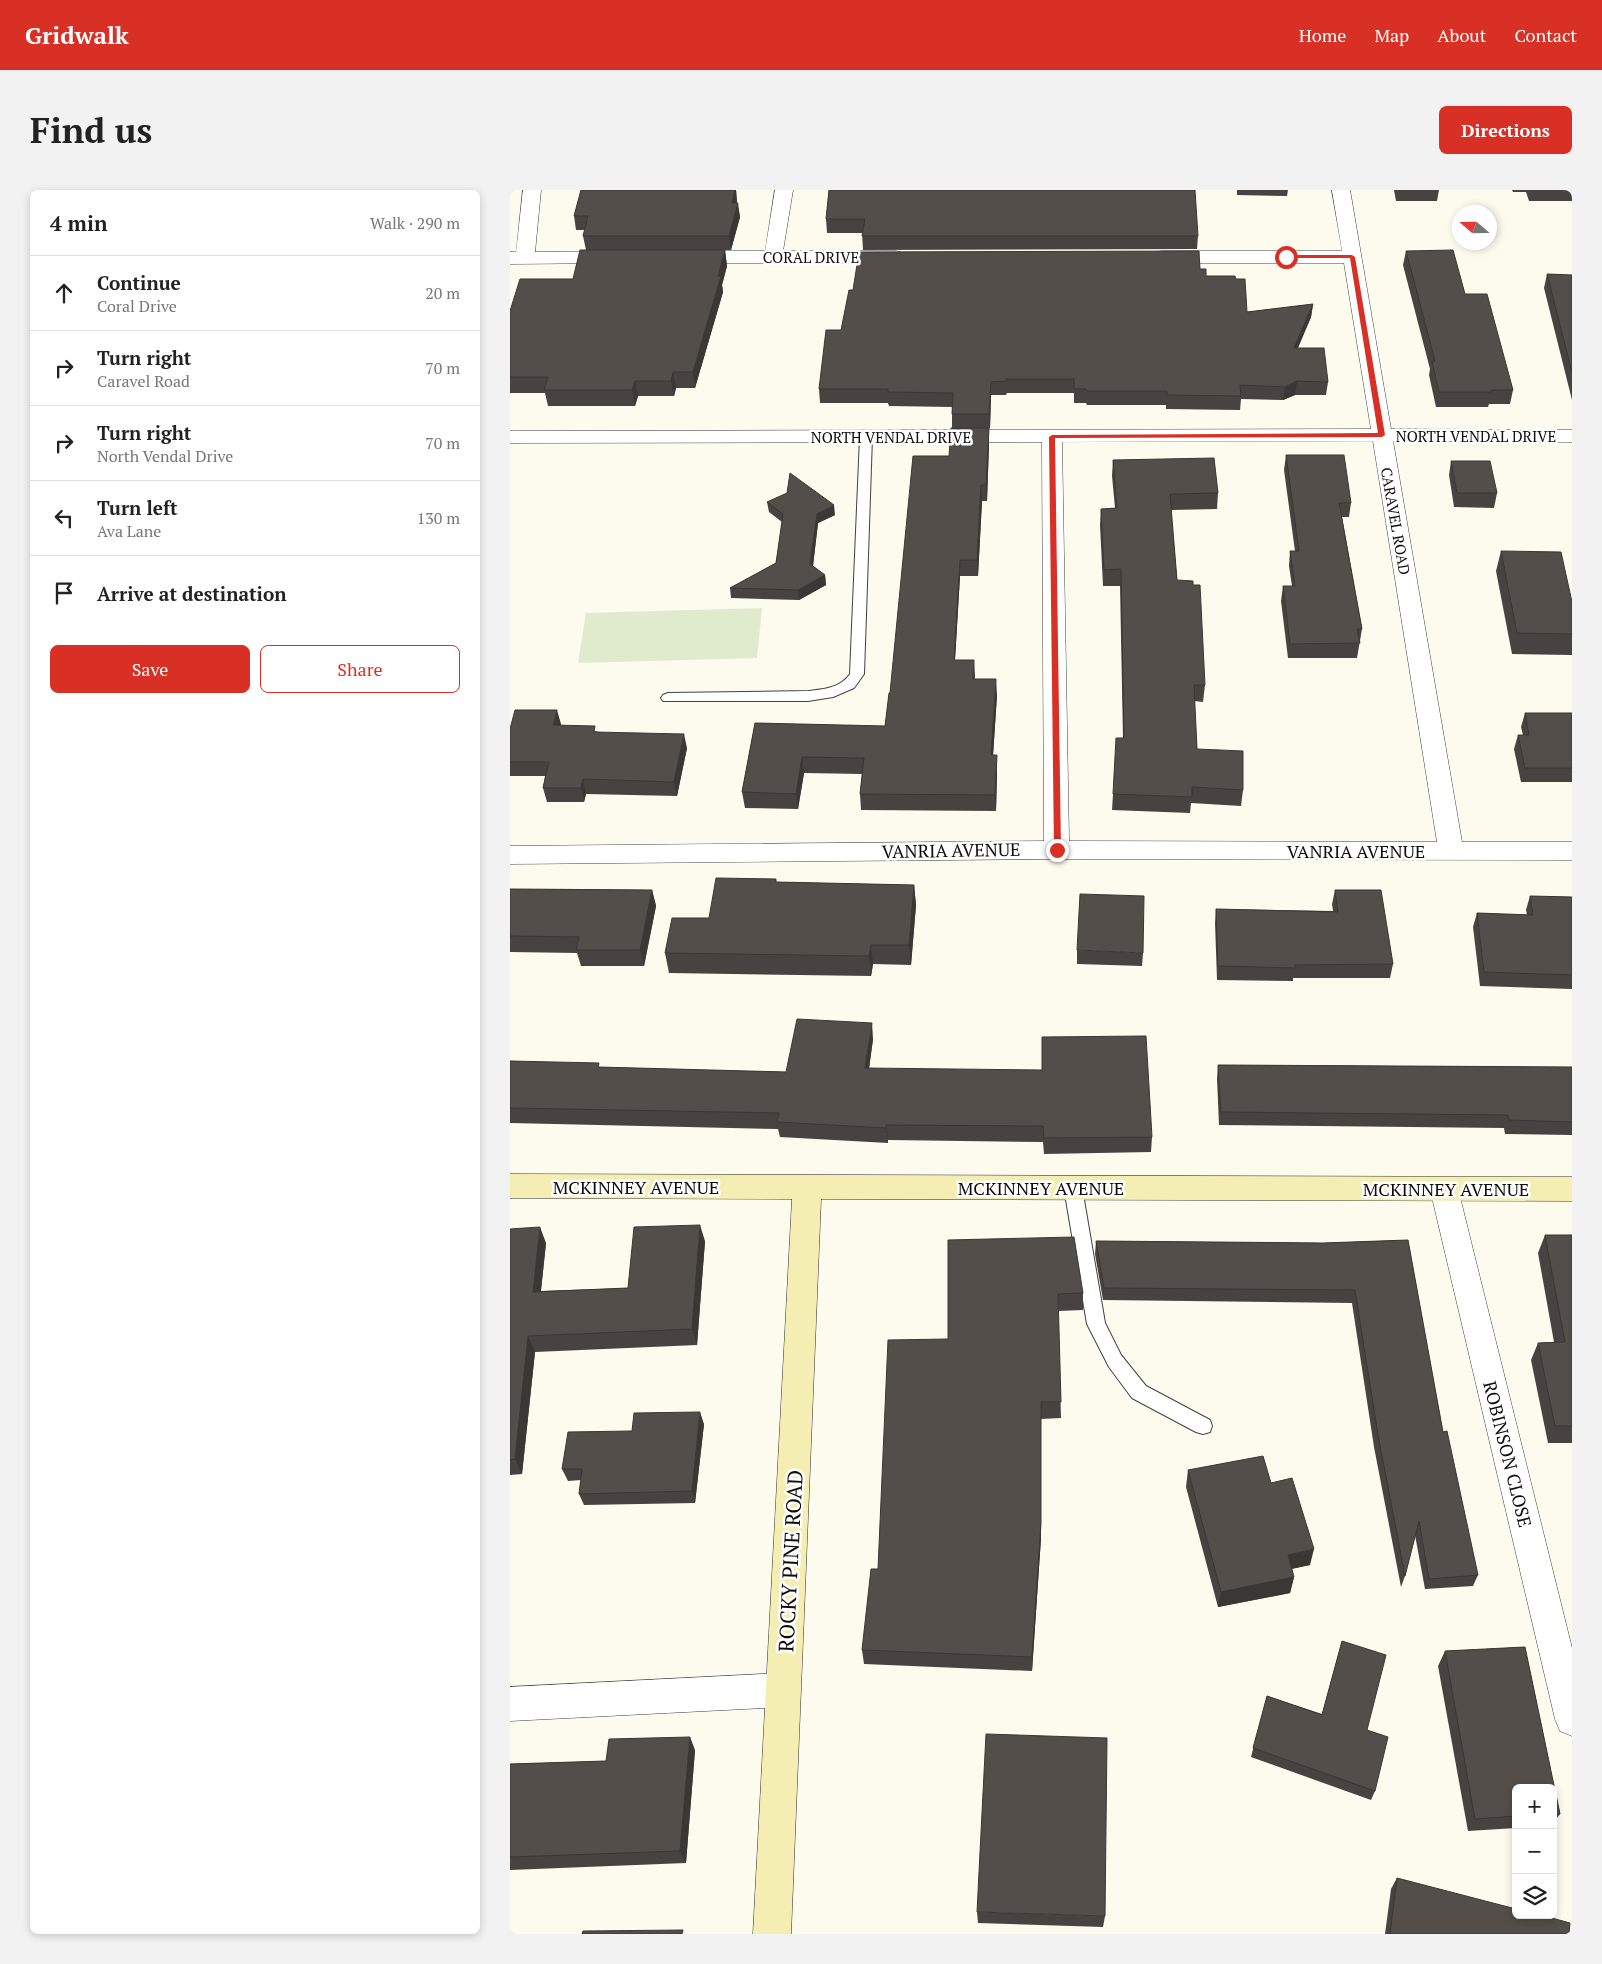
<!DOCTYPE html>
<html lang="en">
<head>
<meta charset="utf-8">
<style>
  :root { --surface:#fff; --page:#f2f2f2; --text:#222; --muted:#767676; --line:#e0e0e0; --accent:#d93025 }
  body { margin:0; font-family:"PT Serif",serif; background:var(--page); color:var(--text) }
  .controls { position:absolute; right:15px; bottom:15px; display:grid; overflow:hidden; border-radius:8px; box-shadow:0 2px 8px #0003 }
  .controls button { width:45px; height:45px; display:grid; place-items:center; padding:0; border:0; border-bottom:1px solid var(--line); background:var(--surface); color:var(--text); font:25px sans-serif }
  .compass { position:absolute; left:942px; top:15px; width:45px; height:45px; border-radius:50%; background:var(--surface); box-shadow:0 2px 8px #0003; rotate:290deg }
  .stop { position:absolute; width:15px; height:15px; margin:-11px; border:4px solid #d93025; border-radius:50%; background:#fff }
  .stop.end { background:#d93025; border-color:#fff; box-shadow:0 1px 5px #0008 }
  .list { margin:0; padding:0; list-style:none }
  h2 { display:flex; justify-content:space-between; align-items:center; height:65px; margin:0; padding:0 20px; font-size:21px }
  h2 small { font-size:16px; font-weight:400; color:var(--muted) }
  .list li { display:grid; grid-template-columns:32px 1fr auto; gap:15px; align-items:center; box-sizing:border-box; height:75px; padding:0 20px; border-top:1px solid var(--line) }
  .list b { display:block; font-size:19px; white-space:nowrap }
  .list p { margin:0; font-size:16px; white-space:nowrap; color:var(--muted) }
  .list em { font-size:16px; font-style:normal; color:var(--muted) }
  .actions { display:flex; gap:10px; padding:15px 20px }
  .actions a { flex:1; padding:11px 0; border:1px solid var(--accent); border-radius:8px; text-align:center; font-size:18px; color:var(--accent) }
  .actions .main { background:var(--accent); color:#fff }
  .icon { flex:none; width:28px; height:28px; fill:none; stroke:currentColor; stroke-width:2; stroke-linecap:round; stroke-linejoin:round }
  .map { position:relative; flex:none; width:1062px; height:1744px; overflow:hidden; border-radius:8px }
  header { display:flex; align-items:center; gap:30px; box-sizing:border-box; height:70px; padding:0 25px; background:var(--accent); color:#fff }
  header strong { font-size:24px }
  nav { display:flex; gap:28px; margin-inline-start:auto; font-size:18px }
  .intro { display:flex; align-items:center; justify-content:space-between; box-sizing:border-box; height:120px; padding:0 30px }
  h1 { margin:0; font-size:35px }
  .button { padding:12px 22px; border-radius:8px; background:var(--accent); color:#fff; font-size:18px; font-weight:700 }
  main { display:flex; gap:30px; padding:0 30px }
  aside { flex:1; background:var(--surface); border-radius:8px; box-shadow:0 2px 8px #0003 }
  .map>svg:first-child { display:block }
  .pitch { fill:#e0ebcd }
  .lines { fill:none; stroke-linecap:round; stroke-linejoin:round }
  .lane-casing { stroke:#404040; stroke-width:2 }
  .street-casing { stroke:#404040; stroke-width:1 }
  .secondary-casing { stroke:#2f2f2f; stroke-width:1 }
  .lane { fill:#fff; fill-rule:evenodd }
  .street { fill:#fff; fill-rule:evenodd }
  .secondary { fill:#f4eeb2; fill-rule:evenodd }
  .wall { fill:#484340 }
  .shaded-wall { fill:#3b3734 }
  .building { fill:#544e4a; stroke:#3b3734 }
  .route { fill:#d93025 }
  .labels { text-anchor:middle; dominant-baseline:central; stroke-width:5; stroke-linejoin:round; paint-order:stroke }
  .far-street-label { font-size:15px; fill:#0d0d0d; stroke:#fff }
  .street-label { font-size:18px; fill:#0d0d0d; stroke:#fff }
  .near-street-label { font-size:21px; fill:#0d0d0d; stroke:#fff }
</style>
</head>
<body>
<header>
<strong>Gridwalk</strong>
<nav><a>Home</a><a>Map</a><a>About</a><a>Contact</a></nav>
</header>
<div class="intro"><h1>Find us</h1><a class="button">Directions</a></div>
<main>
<aside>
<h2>4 min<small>Walk · 290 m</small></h2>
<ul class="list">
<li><svg class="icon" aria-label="ahead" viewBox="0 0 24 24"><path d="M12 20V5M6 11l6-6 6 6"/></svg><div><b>Continue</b><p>Coral Drive</p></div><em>20 m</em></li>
<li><svg class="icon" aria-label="right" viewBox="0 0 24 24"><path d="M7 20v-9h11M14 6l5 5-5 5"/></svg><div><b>Turn right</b><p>Caravel Road</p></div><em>70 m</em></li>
<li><svg class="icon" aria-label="right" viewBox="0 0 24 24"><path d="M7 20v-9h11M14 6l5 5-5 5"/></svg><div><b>Turn right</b><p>North Vendal Drive</p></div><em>70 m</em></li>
<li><svg class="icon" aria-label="left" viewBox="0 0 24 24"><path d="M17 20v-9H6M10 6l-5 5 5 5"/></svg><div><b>Turn left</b><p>Ava Lane</p></div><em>130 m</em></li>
<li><svg class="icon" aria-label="arrive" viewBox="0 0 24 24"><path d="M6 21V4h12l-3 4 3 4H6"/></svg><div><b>Arrive at destination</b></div></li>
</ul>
<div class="actions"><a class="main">Save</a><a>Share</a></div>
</aside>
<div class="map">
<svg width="1062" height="1744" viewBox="0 0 1062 1744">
  <rect width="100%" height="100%" fill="#fdfaee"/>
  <path class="pitch" d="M252,418L247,468L68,473L76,423Z"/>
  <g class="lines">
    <defs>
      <path id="lane" d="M356,243L362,247L354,484L344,498L323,507L298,511H153L151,508L153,505L158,503L298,501C315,499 330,498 340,484L350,247Z
        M563,991L569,993L572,998L595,1133L611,1165L636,1196L700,1230L702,1236L700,1242L693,1244L686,1242L622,1208L599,1177L577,1134L554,998L557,993Z"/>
      <path id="street" d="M13,0H31L25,62L106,61L113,63L115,67L113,71L106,73L0,74V62H6Z
        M265,0H283L273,61H386L393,63L395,67L393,71L386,73H179L172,71L170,67L172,63L179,61H255Z
        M822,0H840L881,239L1062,240V252L883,251L952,652H1062V670L547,669L0,674V656L534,651L532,252L0,253V241L861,239L834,73H651L644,71L642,67L644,63L651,61H832ZM863,251L927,652L559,651L552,252Z
        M934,987L944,991L948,999L1062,1458V1546L1050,1541L1045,1529L920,999L924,991Z
        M274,1483L286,1488L291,1500L286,1512L274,1517L0,1531V1497Z"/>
      <path id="secondary" d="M0,984L1062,987V1011L311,1009L281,1744H243L282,1009L0,1008Z"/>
    </defs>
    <use href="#lane" class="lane-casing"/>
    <use href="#street" class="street-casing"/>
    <use href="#secondary" class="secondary-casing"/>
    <use href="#lane" class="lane"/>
    <use href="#street" class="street"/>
    <use href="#secondary" class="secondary"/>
  </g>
  <path class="wall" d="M71,0H226L227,13L230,27L221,60H215L217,76L212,95L213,102L185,198H166L164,206H128L125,216H38L35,203H0V121L63,89L76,60L73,46L75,40H66L64,26Z
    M319,0L688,46L687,59L353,60L352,43H317L316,29Z
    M727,0H778L777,6L727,5Z
    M884,0H929L927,11H886Z
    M1002,0H1062V11H1019L1016,2H1003Z
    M896,61L955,104L1003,200L1000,214H979L978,217H926L919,185L920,179L893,75Z
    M690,79L696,86L726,89L737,122L803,114L801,127L788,158L818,192L816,205H785L773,210L731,209L730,220L656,219V215H577L576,213H564V203H497L496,205H481L480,238H442V217L379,216L378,213H310L309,199L331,140Z
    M1037,84L1062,85V210L1034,98Z
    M479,238V254L477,311H472L468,386H450L445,470L464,489L487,505L483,565L487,581L486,621L351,620L350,604L352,584L294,583L288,619L235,618L232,602L245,533L375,536L380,503L439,266Z
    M776,265L841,313L839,327H832L852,439L847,468H778L771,411L773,396H782L779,376L780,361H785L774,280Z
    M603,270L708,303L707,319L661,320L667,390L695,495L693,512L684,511L687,559L733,600L731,616L681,613L680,623L602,620L603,604L613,548L610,396H593L590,335L591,319L605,318L602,286Z
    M941,271L987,303L984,318L944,317L939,285Z
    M257,312L325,325L308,333L303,376L315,385L316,395L289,410L221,408L220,398L266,373L272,332L259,322Z
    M991,361L1062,412V465L1002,464L986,381Z
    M1015,523H1062V592H1011L1004,559L1008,545H1013L1011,537Z
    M51,534V535L177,558L167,606L76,604L74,612H37L33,598L35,586H0V539Z
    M267,692L404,695L406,715L401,775L363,774L361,786L159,783L155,763L199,728Z
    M0,699L142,700L146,716L134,776H71L67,763L0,762Z
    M825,700L883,774L880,788H783V791L707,790L705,733L706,719L823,721L822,714Z
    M1020,706L1062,707V799L970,796L963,737L967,723L1017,725L1016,720Z
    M567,760L633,763L632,776L567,774Z
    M363,849L359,878L642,947L641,962L534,964L533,952L378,950V953L270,947L268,939L0,933V871L90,877L276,882Z
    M708,875L1062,877V945L995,944L994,938L709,935L707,889Z
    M0,1039L36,1053L31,1101L118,1098L195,1051L187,1155L25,1162L12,1284L0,1285Z
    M1035,1045H1062V1253H1038L1021,1170L1028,1153L1044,1152L1028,1063Z
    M438,1050L573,1103V1120L548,1121L551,1228L531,1229V1348L522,1481L354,1474L352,1460L368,1379L438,1149Z
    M898,1050L933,1242L968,1385L963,1396L915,1399L905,1345L895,1386L891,1397L864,1257L842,1113L593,1110L585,1064L586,1051L813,1053Z
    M194,1234L185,1313L74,1315L69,1304L71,1290L58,1291L52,1279L122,1241Z
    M678,1280L761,1293L800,1375L782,1379L784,1387L780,1403L708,1417L676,1297Z
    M832,1451L857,1540L865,1601L861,1610L741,1567L757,1506L812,1524Z
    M1015,1457L1050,1624L1043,1633V1598H1006V1638L958,1641L928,1476L935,1461Z
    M185,1560L176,1673L0,1680V1574L96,1571Z
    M887,1688L1059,1744H875L881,1699Z
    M467,1722L595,1726L593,1737L468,1733Z"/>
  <path class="shaded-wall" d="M221,0H226L227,12L223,26Z
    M228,13L230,27L221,60L219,46Z
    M215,60L217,76L212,95L213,102L185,198L183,182Z
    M803,114L801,127L782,171L784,158Z
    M163,182L166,198L164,206L161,191Z
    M125,191L128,206L125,216L122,200Z
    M787,191L785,205L773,210L775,197Z
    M481,192V205L480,238L479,224Z
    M479,238V254L477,311L476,295Z
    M471,295L472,311L468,386L467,370Z
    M324,315L325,325L308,333L302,384L300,374L307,324Z
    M450,370V386L444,486V470Z
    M315,385L316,395L289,410L288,400Z
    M464,470L465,486L463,504V489Z
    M486,489L487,505L482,581L481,565Z
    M47,520L51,534L47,550L43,535Z
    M174,544L177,558L167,606L164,592Z
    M487,565V581L486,621L485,605Z
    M292,567L294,583L288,619L286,604Z
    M73,589L76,604L74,612L71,598Z
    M404,695L406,715L401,775L399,755Z
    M142,700L146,716L134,776L130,760Z
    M361,755L363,774L361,786L359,766Z
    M362,833L363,849L357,894L355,878Z
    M376,935L378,950V953L376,938Z
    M190,1035L195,1051L187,1155L182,1139Z
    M30,1037L36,1053L29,1118L23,1102Z
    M18,1146L25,1162L12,1284L5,1269Z
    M190,1222L194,1234L185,1313L182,1301Z
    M531,1333V1348L522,1481V1467Z
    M804,1359L800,1375L774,1380L778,1365Z
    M784,1387L780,1403L708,1417L711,1402Z
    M180,1547L185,1560L176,1673L170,1661Z"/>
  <path class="building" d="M71,0H225L222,13H228L219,46H73L78,26H64Z
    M319,0H685L688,46H352L355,29H316Z
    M70,60H215L208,86H211L183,182H163L161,191H125L122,200H34L38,187H0V121L10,89H63Z
    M943,60L955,104H977L1003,200H981V202H929L922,171H925L896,61Z
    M689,61L690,79H696V86H725L726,89H735L737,122L803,114L784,158H814L818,192L787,191L775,197L730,195L731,206L657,205V201H577L576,199H564V189H496V191L481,192L479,224H442L443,203L378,202V199H309L316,140H331L339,100H343L349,62Z
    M1037,84L1062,85V182Z
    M441,238H479L476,295H471L467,370H450L444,470H464L463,489H486L481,565H487L485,605L350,604L354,568L292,567L286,604L232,602L245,533L375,536L379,503H380L403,266H439Z
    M776,265H834L841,313H829L852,439H847L850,453L780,454L773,396H785L780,361H789Z
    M704,268L708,303L660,304L667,390L683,391V395H690L695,495H684L687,559L733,561V600L682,597V607L603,604L606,548H614L611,379L594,380L591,319L607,318L603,270Z
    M941,271H980L987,303H947Z
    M280,283L324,315L307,324L300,374L315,385L288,400L220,398L266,373L273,324L257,312L277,303Z
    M991,361L1051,362L1062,412V444L1007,443Z
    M5,520H47L43,535L85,536L84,542L174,544L164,592L73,589L71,598H33L39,572H0V539Z
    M1015,523H1062V578H1015L1008,545H1019Z
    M206,688L266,689V692L404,695L399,755H361L359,766L155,763L162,728H199Z
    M0,699L142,700L130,760H66L69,747L0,746Z
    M825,700H871L883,774L785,775V778L708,776L706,719L828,722Z
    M570,704L634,706L633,763L567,760Z
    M1020,706L1062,707V785L974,782L967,723L1023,725Z
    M287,829L362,833L355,878L532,880V847L636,846L642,947L534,948L533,936L376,935V938L267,932L269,923L0,918V871L89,873L88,877L276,882Z
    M708,875L1062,877V932L999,930L998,925L711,922Z
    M190,1035L182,1139L18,1146L5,1269L0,1270V1039L30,1037L23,1102L118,1098L124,1037Z
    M1035,1045H1062V1236H1045L1028,1153L1055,1152Z
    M564,1047L573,1103L548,1104L551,1212H531V1333L522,1467L352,1460L361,1379H368L378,1150L438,1149V1050Z
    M898,1050L933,1242L937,1241L968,1385L919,1389L909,1331L895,1386L868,1245L845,1100L594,1098L586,1051L813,1053Z
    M190,1222L182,1301L69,1304L72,1279H52L58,1242L122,1241L124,1223Z
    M753,1266L761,1293L782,1288L804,1359L778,1365L784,1387L711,1402L678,1280Z
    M832,1451L876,1465L857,1540L878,1547L865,1601L743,1558L757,1506L812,1525Z
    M1015,1457L1050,1624H1043V1598H1006V1626L965,1629L935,1461Z
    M476,1544L597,1548L595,1726L467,1722Z
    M180,1547L170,1661L0,1667V1574L96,1571L99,1549Z
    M887,1688L1006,1719V1725H1031L1060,1733L1059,1744H880Z
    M173,1740L172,1744H72L73,1741Z"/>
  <path class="route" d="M776,65H842L845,67L875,245L872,247L545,248L551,660L544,661L539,247L542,245L868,243L840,68H774Z"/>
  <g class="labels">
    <g class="far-street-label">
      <text x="301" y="67">CORAL DRIVE</text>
      <text x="966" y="246">NORTH VENDAL DRIVE</text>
      <text x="381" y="247">NORTH VENDAL DRIVE</text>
      <text transform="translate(886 331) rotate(80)">CARAVEL ROAD</text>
    </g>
    <g class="street-label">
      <text transform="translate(441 660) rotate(-1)">VANRIA AVENUE</text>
      <text x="846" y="661">VANRIA AVENUE</text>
      <text x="126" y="997">MCKINNEY AVENUE</text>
      <text x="531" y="998">MCKINNEY AVENUE</text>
      <text x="936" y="999">MCKINNEY AVENUE</text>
      <text transform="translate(998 1264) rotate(76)">ROBINSON CLOSE</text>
    </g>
    <g class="near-street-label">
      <text transform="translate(280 1371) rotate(-87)">ROCKY PINE ROAD</text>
    </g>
  </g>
</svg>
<div class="controls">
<button>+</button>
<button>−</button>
<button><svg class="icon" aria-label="layers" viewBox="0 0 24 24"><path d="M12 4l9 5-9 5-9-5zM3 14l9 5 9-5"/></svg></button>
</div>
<svg class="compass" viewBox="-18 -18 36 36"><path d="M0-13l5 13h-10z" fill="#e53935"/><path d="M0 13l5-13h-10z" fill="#767676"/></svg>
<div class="stop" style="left:776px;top:67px"></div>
<div class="stop end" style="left:547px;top:660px"></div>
</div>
</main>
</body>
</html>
